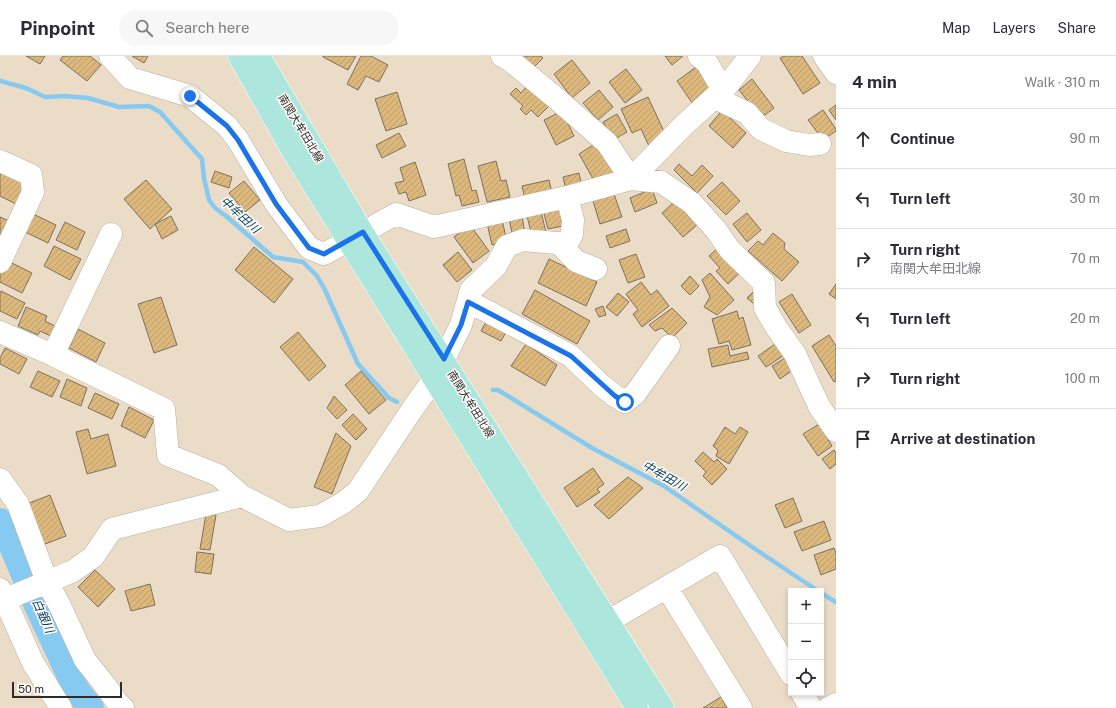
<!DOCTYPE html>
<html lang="en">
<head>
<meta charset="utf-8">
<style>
  :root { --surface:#fff; --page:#f7f7f7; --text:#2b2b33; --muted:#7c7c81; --line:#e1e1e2 }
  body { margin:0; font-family:"Public Sans","Noto Sans JP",sans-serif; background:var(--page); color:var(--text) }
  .controls { position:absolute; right:12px; bottom:12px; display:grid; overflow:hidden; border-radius:0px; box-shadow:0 2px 6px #0003 }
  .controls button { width:36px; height:36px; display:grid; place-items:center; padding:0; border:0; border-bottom:1px solid var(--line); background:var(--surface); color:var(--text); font:20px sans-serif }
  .scale { position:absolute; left:12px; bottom:10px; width:110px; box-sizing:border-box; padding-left:4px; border:2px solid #312c24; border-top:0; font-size:11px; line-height:14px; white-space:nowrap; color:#312c24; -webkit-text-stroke:3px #fff; paint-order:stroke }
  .stop { position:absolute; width:12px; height:12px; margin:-9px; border:3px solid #1a73e8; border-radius:50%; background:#fff }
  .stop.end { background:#1a73e8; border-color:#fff; box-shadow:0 1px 4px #0008 }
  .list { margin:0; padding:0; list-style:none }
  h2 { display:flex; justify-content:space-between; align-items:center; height:52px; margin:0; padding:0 16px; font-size:17px }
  h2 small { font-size:13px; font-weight:400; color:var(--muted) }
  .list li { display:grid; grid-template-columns:26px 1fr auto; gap:12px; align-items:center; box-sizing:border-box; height:60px; padding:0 16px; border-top:1px solid var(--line) }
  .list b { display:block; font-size:15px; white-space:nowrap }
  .list p { margin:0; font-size:13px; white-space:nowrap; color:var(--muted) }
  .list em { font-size:13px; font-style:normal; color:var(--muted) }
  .icon { flex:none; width:22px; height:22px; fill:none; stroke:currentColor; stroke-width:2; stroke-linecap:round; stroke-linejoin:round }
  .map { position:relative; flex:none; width:836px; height:652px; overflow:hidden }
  header { display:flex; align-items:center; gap:24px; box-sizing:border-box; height:56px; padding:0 20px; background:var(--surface); border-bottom:1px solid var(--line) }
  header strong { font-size:19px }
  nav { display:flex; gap:22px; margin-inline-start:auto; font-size:14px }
  .search { width:280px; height:36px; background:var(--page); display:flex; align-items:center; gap:10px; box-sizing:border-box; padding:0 14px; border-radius:22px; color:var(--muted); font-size:15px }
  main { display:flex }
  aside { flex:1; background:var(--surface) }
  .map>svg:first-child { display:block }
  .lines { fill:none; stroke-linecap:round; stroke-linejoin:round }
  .stream { stroke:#86c9f1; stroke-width:4.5 }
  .river { stroke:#86c9f1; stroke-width:26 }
  .building { fill:url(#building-hatch); stroke:#7d715e }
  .minor-casing { stroke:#bdb09c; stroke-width:23 }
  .major-casing { stroke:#fff; stroke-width:23 }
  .minor { stroke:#fff; stroke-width:22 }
  .major { stroke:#ace6dc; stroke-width:22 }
  .route { stroke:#1a73e8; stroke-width:5 }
  .labels { text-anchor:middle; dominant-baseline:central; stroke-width:3; stroke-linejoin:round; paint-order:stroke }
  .street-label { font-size:11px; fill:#312c24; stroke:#fff }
  .water-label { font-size:12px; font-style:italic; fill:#003953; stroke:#fff }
</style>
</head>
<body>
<header>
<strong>Pinpoint</strong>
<div class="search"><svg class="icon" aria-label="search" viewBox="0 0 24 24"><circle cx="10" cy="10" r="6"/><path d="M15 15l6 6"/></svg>Search here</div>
<nav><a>Map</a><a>Layers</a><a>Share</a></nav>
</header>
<main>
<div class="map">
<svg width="836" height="652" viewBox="0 0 836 652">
  <defs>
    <pattern id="building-hatch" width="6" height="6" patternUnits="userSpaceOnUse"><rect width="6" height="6" fill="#dcb87c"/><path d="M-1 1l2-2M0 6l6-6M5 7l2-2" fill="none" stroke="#bd9e6b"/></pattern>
  </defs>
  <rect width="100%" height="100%" fill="#eadcc7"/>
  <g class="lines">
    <path class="stream" d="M0,25L26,32L45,41L65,40L88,42L119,51L149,50L160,56L202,103L204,122L209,144L215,152L226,160L273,201L303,206L317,220L325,234L358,308L389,342L397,346
      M493,334H498L592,392L664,430L758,495L818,535
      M821,537L836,546"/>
    <path class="river" d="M0,465L4,471L37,550L77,635L91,652"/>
  </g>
  <path class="building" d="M26,0H45L40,8Z
    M63,0H90L101,9L87,25L60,4Z
    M132,0H148L144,7Z
    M323,0H356L348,14L323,1Z
    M361,0H371L388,9L379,26L366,20L358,34L347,28Z
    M519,0H541L543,2L532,13Z
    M665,0H683L672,9Z
    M784,0H802L820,27L803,38L780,2Z
    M572,4L590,27L572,42L554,18Z
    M696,11L714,37L695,51L677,25Z
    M626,13L642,34L625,47L609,26Z
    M752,23L774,52L761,62L739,34Z
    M528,29L550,49L538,61L531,54L526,59L520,53L523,50L510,38L516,32L521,37Z
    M599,34L613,51L598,64L583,47Z
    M397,36L407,68L386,75L375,43Z
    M648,41L667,82L649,90L641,73L632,77L621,53Z
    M836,49V64L829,54Z
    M724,52L730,58L729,61L746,77L733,92L709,70Z
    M823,54L836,73V75L823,84L808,64Z
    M562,55L574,80L556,89L544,64Z
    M617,58L627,76L613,84L603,66Z
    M399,77L406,90L382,102L376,89Z
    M598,86L616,116L596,128L579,98Z
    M464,103L472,135L476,134L479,146L462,150L459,139L456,140L448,108Z
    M496,105L501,125L506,124L510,141L487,146L478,110Z
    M415,106L426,139L409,145L406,136L399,138L395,127L404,125L400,112Z
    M679,108L692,120L702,109L713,120L697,137L674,114Z
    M0,115L25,127L16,148L0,140Z
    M215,115L232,121L229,132L211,126Z
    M579,117L582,131L566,134L563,121Z
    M146,124L172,153L150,173L124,143Z
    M549,124L552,137L525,143L522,130Z
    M244,125L260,144L245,156L229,137Z
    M722,126L740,145L726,159L707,140Z
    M652,133L657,147L635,156L630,142Z
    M614,138L622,161L600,168L593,145Z
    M675,145L697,169L683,181L662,157Z
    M559,150L563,170L548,173L543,154Z
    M541,156L546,176L532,180L527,160Z
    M31,157L56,169L48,187L23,175Z
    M747,157L761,174L747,186L733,168Z
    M171,160L178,174L162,183L155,168Z
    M522,160L525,178L513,181L509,163Z
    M0,161L9,165L0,183Z
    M502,164L507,185L492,189L487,167Z
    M65,166L85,176L77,194L56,184Z
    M470,169L489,195L473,207L454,181Z
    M626,173L630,185L610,192L606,180Z
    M773,177L785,187L784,193L799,206L782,225L748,195L758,185L763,189Z
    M54,190L81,203L70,224L44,210Z
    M254,191L293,223L274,247L235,214Z
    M719,191L746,211L728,228L716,215L720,212L709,200Z
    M458,196L472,214L457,226L443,209Z
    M636,198L645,221L628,227L619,204Z
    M4,203L32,217L22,237L0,226V212Z
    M549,203L597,226L586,250L538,227Z
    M710,217L734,244L717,259L704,251L710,241L702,224Z
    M690,220L699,230L690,239L681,230Z
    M641,226L651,239L657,234L669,250L642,271L633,258L638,254L626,238Z
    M836,228V243L829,238Z
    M535,234L590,265L577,288L522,258Z
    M755,234L762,240L754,248L747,242Z
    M1,235L25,247L17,263L0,255V237Z
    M618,237L629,246L617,260L606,251Z
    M792,238L811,269L799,277L779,246Z
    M161,241L177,289L154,297L138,248Z
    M603,250L606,259L599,261L595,253Z
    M26,251L47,260L45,265L57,271L53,281L40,275L38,279L18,270Z
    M672,252L687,267L672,282L662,272L655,275L649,269Z
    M737,255L739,263L743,261L751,289L732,294L729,285L719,288L712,263Z
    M486,266L506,276L501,285L481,275Z
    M78,273L105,287L96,306L69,292Z
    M298,276L326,310L309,325L280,291Z
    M829,279L836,290V325L834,326L812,290Z
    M778,286L786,298L766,311L758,300Z
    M526,288L557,309L545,330L511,310Z
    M728,289L730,300L747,296L749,303L712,311L708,293Z
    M5,292L27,303L19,318L0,308V302Z
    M785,302L793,314L780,323L772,310Z
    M38,315L60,325L52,341L30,331Z
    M361,315L386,344L369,358L345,329Z
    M67,323L87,332L81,350L60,341Z
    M95,337L119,348L112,363L88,352Z
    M334,340L347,354L337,363L327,352Z
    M129,351L154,364L145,382L121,370Z
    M353,358L367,373L356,384L342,369Z
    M819,368L832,390L818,400L803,378Z
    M725,371L735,378L740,371L748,376L729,408L716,400L718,394L713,390Z
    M88,373L91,383L108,378L116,410L87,418L76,376Z
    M336,377L351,390L332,438L314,431Z
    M834,394L836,397V408L830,413L822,403Z
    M703,396L714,406L717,403L727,413L712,429L703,420L706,416L695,405Z
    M593,412L604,428L597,433L600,436L577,451L564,432Z
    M628,421L643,432L609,463L594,449Z
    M50,439L66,480L40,490L24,449Z
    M793,442L802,465L785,472L775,449Z
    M206,458L216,459L210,494L200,493Z
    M824,465L831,484L802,495L794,476Z
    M834,492L836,497V513L821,519L814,499Z
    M197,496L214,498L211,518L195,516Z
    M95,514L115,533L98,551L78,531Z
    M150,528L155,549L131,555L125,535Z
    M721,641L727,652H703Z"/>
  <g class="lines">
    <defs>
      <path id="minor" d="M110,0L130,22L190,40L227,70L238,84L276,148L309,192L324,198L396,158L434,171L567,141L631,123L661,126L692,147L716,174L730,194L764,227L765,252L776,271L795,298L819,350L836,375
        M502,0L511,5L557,43L607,87L631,123
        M699,0L707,7L723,34
        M824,0L836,17
        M715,42L747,57L761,73L786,85L809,89L820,88
        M0,105L31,119L33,136L0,206
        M631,123L684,69L726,31L750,0
        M559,187L576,205L596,213
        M468,245L571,300L601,329L615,340L625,346L635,338L669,290
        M0,276L53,299L164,353L168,399L218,419L242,440L289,464L320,460L343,447L358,435L411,355L434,323L461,269L471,234L496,210L507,190L523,184L567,188L572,178L573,164L567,141
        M53,299L111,178
        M0,423L18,448L47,526L61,552L85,604L104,628L117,646L123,652
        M667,532L741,652
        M0,533L33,607L61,652
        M0,548L11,541L73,515L93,501L112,473L242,440
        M609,565L720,500L791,618
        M802,637L811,652
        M828,652L836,648"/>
      <path id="major" d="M239,0L293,96L434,323L637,652
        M259,0L363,177L663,652"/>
    </defs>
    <use href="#minor" class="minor-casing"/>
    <use href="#major" class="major-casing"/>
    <use href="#minor" class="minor"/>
    <use href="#major" class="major"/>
  </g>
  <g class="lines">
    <path class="route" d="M190,40L227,70L238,84L276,148L309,192L324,198L363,176L444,303L461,269L468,246L571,300L615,340L625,346"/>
  </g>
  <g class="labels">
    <g class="street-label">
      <text transform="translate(301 72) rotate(59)">南関大牟田北線</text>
      <text transform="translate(471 348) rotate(58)">南関大牟田北線</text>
    </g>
    <g class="water-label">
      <text transform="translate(240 159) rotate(42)">中牟田川</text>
      <text transform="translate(664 420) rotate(30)">中牟田川</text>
      <text transform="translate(43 560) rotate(66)">白銀川</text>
    </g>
  </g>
</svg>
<div class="controls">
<button>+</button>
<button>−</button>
<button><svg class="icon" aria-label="locate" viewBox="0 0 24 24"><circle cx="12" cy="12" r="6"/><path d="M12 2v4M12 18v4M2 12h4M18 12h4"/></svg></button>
</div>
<div class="scale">50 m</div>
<div class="stop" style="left:625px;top:346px"></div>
<div class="stop end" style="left:190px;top:40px"></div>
</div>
<aside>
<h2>4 min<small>Walk · 310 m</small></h2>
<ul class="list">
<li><svg class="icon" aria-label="ahead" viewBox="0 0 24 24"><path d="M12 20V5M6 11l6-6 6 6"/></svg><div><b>Continue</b></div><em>90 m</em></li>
<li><svg class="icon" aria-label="left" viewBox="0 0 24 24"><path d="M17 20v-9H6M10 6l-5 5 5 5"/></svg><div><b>Turn left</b></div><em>30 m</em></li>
<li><svg class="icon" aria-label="right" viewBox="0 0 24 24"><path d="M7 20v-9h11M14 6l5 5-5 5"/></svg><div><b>Turn right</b><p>南関大牟田北線</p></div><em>70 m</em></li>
<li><svg class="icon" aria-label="left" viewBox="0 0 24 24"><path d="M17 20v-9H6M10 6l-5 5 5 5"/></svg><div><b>Turn left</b></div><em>20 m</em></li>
<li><svg class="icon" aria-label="right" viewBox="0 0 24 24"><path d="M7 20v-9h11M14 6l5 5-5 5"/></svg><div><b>Turn right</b></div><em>100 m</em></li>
<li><svg class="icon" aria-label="arrive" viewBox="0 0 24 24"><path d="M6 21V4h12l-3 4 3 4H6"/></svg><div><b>Arrive at destination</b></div></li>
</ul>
</aside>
</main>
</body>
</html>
